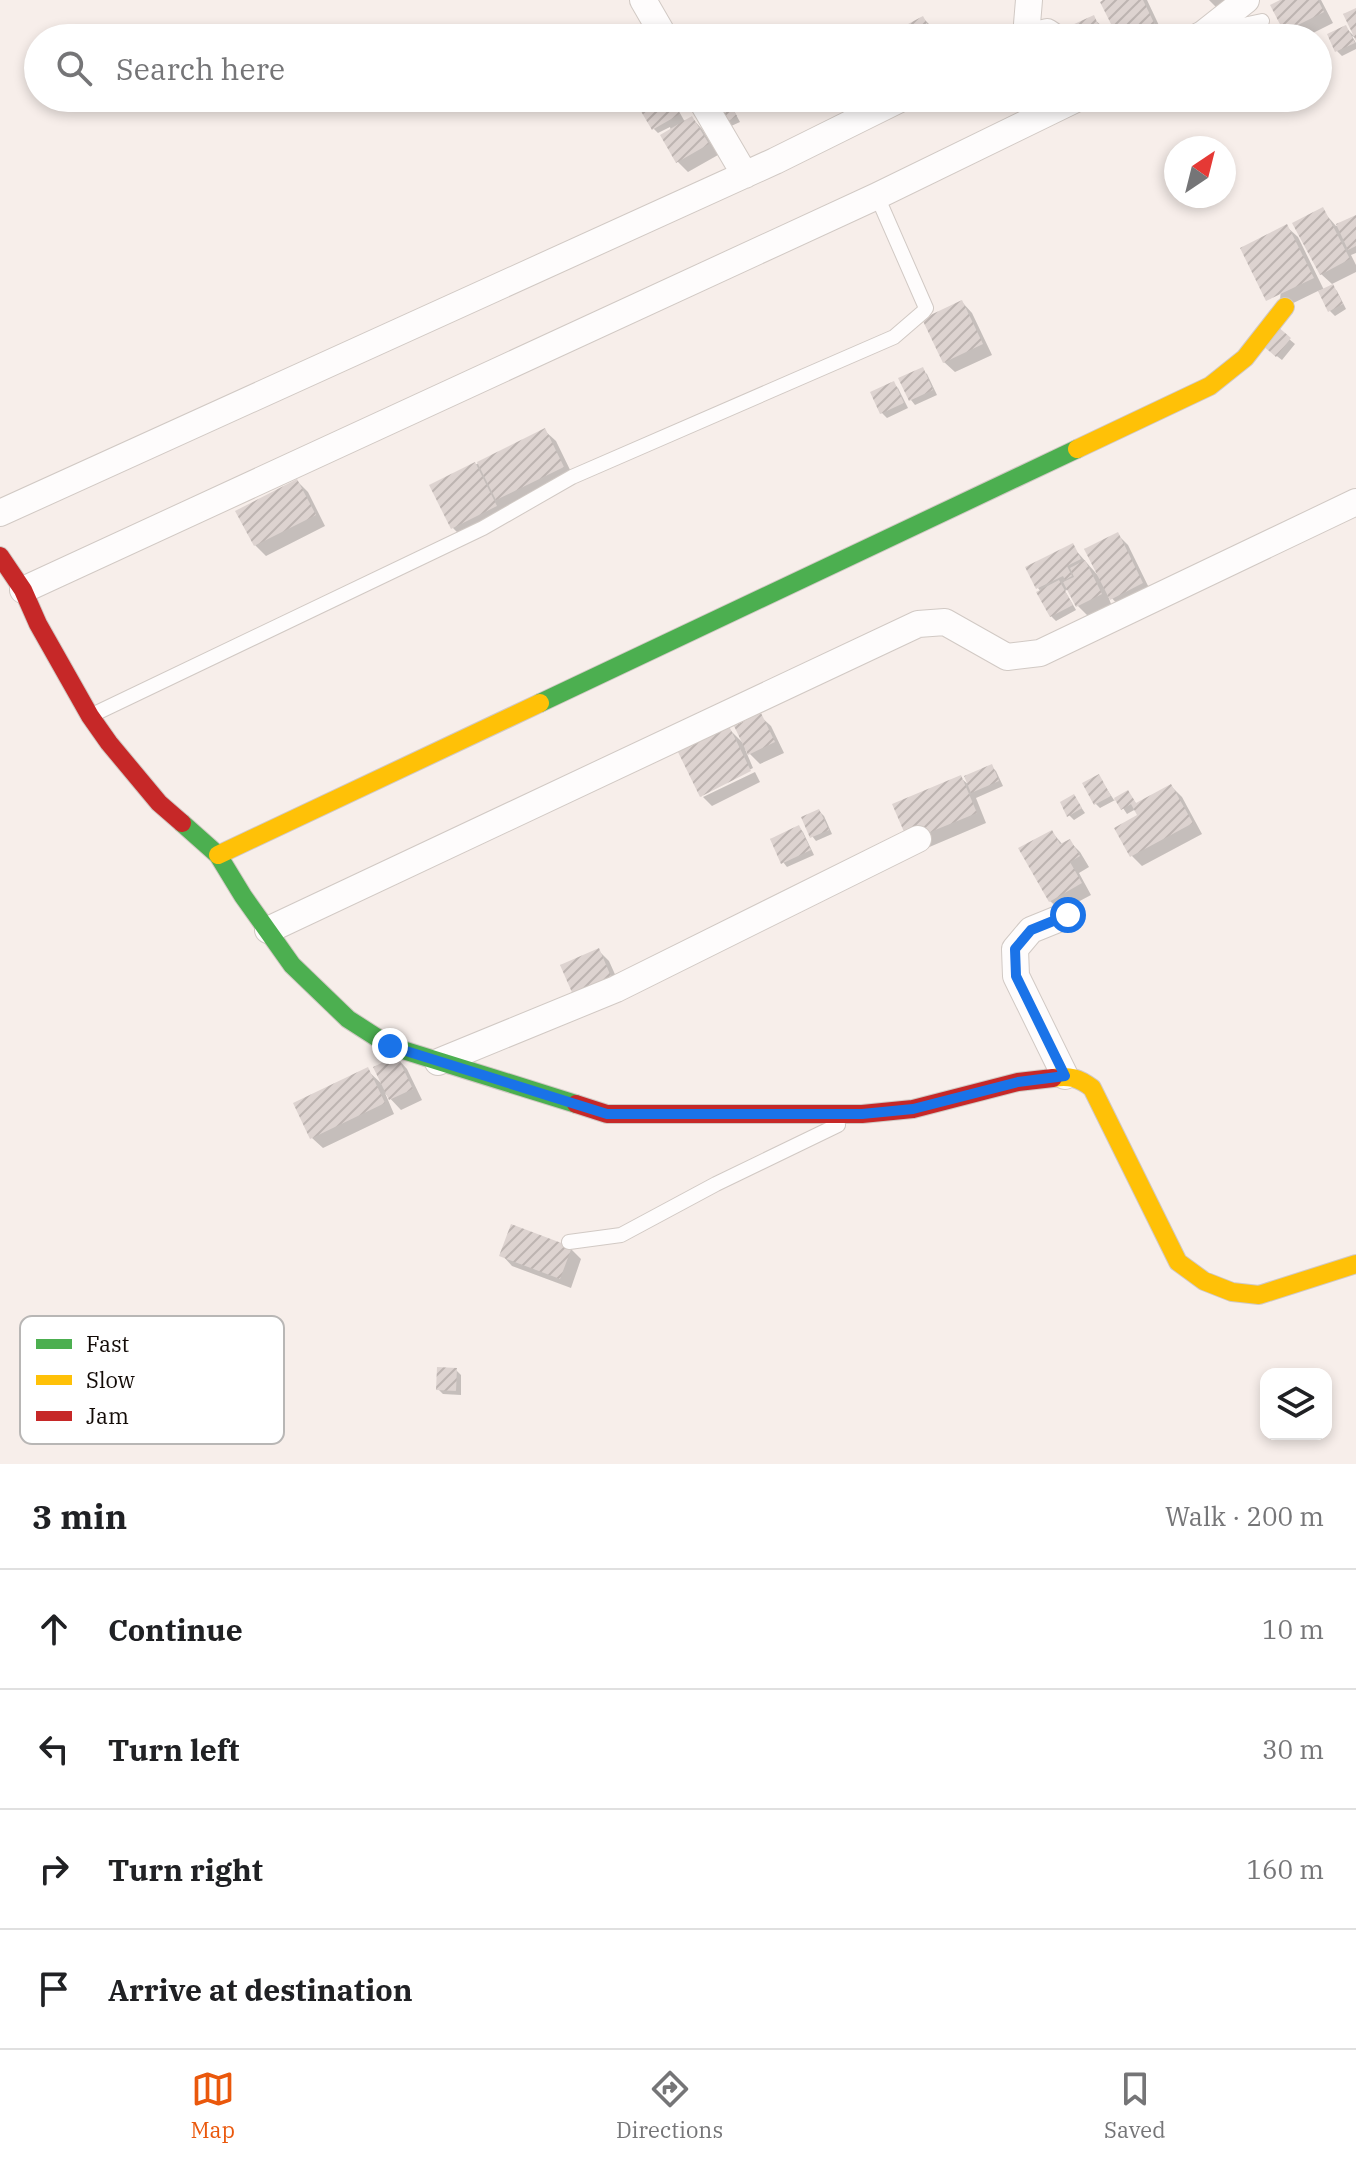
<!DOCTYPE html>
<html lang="en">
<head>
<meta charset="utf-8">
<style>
  :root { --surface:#fff; --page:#f6f6f6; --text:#202124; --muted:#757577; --line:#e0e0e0; --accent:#ea580c }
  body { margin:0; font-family:"IBM Plex Serif",serif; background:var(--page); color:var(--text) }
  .controls { position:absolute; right:24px; bottom:24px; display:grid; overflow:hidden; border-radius:16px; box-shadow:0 4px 12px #0003 }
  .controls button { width:72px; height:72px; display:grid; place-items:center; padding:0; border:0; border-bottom:2px solid var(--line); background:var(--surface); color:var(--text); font:40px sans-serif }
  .compass { position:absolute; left:1164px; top:136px; width:72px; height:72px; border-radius:50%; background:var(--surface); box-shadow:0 4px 12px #0003; rotate:35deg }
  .stop { position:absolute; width:24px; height:24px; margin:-18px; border:6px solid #1a73e8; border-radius:50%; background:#fff }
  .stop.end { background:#1a73e8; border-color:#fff; box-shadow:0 2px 8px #0008 }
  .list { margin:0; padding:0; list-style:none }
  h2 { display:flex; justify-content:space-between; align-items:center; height:104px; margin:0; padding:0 32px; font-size:34px }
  h2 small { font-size:26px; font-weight:400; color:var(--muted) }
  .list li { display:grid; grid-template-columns:52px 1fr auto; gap:24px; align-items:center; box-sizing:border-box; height:120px; padding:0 32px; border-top:2px solid var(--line) }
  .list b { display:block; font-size:30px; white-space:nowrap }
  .list em { font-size:26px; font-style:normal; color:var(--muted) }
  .icon { flex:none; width:44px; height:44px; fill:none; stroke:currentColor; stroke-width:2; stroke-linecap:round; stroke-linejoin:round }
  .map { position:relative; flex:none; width:1356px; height:1464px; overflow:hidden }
  .search { position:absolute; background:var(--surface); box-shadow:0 4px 12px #0003; left:24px; right:24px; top:24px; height:88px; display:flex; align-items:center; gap:20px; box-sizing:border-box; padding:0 28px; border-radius:44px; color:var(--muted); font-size:30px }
  .sheet { height:584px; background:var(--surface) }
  nav { display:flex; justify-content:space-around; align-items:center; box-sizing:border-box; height:112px; border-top:2px solid var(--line); background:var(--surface); font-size:22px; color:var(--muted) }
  nav a { display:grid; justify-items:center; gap:4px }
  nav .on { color:var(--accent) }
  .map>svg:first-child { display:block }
  .shadow { fill:#0003 }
  .building { fill:url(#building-hatch) }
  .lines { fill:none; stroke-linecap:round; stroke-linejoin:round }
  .lane-casing { stroke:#d1c9c4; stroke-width:16 }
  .street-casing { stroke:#d1c9c4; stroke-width:28 }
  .fast-casing { stroke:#d1c9c4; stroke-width:20 }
  .slow-casing { stroke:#d1c9c4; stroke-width:20 }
  .jam-casing { stroke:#d1c9c4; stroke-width:20 }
  .lane { stroke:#fefcfc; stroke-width:14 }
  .street { stroke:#fefcfc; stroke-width:26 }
  .fast { stroke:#4caf50; stroke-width:18 }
  .slow { stroke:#ffc107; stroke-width:18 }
  .jam { stroke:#c62828; stroke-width:18 }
  .route { stroke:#1a73e8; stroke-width:10 }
  .key { fill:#fff; stroke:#b8b6b5; stroke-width:2 }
  .key-label { font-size:22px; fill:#130b07 }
</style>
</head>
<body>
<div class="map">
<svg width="1356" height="1464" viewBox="0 0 1356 1464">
  <defs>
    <pattern id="building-hatch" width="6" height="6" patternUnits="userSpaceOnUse" patternTransform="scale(2)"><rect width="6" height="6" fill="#ddd3d0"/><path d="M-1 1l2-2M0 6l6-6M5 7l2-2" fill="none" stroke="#bdb4b1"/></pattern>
  </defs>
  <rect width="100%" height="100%" fill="#f7eeea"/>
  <path class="shadow" d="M1108,0H1147L1164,36L1159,38H1120Z
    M1209,0H1257L1224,15Z
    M1284,0H1321L1333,23L1303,38H1293L1286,31Z
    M923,18L934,29L939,38H888Z
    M1093,18L1104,28L1108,38H1065Z
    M1346,28L1356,38L1352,36L1356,43V49L1342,56L1337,51L1329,35Z
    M659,98H674L672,99L685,122L692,118L702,129L718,155L688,172L678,162L670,127L658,133L653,128Z
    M711,98H727L740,122L729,127Z
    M1322,210L1336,226L1356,218V253L1351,255L1356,265V272L1332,284L1321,274Z
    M1287,227L1298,237L1324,290L1332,286L1337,291L1346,309L1335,316L1330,311L1320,290L1279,310Z
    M962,302L972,313L992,355L955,372L944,362Z
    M1277,329L1295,344L1282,360L1269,350Z
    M922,370L927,374L937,395L915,405L911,400L901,379Z
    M893,383L898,388L908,408L887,418L882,413Z
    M545,431L556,441L574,478L463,538L453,528L431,486Z
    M297,481L308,492L325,526L266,556L255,545Z
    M1117,534L1128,545L1152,594L1122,609L1107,593L1111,604L1088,616L1078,606L1069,589L1065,591L1076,610L1056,621L1051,616L1041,592L1038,588L1072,546L1101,579Z
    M760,716L771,726L784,753L760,764L745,749L753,768L702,793V797L701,795L729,729L744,744Z
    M991,766L996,771L1003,786L976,798L986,823L920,851L910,840L961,778L971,787Z
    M755,772L760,782L712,806L703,797Z
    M1099,777L1114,800L1128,792L1137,805L1171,786L1182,797L1202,834L1142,866L1132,856L1139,816L1136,809L1127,814L1117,799L1100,808L1095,803Z
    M1074,797L1085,813L1074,820L1069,815Z
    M819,811L824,816L832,834L816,841L812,836Z
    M799,827L803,832L814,855L787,867L783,862Z
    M1052,832L1063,845L1069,841L1080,852L1089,867L1079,873L1091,895L1061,911L1050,901Z
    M599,951L609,961L622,990L586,1006Z
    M397,1058L407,1069L422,1100L401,1110L385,1093L394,1114L323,1148L312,1138L367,1070L384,1086Z
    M571,1249L581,1259L571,1288L512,1266L502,1255Z
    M456,1370L461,1375V1395L443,1394L438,1389Z"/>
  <path class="building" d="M1103,0H1143L1155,25L1127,38H1118L1100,2Z
    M1280,0H1318L1324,12L1284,32L1270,5Z
    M1356,8V41L1343,14Z
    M1094,15L1104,38H1062L1059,31Z
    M923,16L935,38H882Z
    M1346,25L1355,43L1335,52L1327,34Z
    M657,98H671L680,114L652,130L639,108Z
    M708,98H726L737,116L723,124Z
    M692,116L709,144L676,163L660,135Z
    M1323,207L1350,259L1320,275L1292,223Z
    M1356,215V246L1348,250L1336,224Z
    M1287,224L1314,278L1266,301L1240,248Z
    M1333,284L1343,304L1328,312L1318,291Z
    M962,300L983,344L943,363L922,319Z
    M1277,326L1291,338L1276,357L1262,345Z
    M923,367L933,390L909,401L898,378Z
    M894,381L904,403L880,414L870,392Z
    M545,428L564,467L496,500L477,462Z
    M475,462L497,506L451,529L429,485Z
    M297,479L316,515L254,546L235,511Z
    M1118,532L1143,583L1110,600L1084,549Z
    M1073,543L1081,559L1067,566L1072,576L1065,580L1063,576L1036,589L1025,567Z
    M1085,560L1102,594L1076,607L1063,582L1074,577L1070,568Z
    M1059,580L1073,605L1050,617L1036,592Z
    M761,713L775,742L748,755L734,726Z
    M729,726L751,771L700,797L678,752Z
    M992,764L999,781L971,793L964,776Z
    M1099,774L1111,796L1094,805L1082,783Z
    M961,775L977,813L908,841L892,804Z
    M1171,784L1193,823L1130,857L1114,828L1137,815L1131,804L1121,810L1114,798L1128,790L1136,803Z
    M1074,794L1082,808L1067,817L1060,802Z
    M819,809L829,830L810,838L801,817Z
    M799,825L811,850L781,864L770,839Z
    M1052,830L1060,844L1070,839L1080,856L1070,862L1082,883L1049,902L1018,848Z
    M599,948L612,979L574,997L560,965Z
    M397,1056L413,1089L389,1100L373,1067Z
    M368,1067L385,1103L310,1139L293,1103Z
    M511,1224L572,1247L560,1279L499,1256Z
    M437,1367L457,1368L456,1391L436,1390Z"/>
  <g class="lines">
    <defs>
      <path id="lane" d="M1215,31L1262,21
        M90,716L483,528L572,477L894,337L923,312L926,308L877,196
        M569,1242L621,1235L716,1184L838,1125"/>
      <path id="street" d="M643,0L665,38
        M1026,36L1029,0
        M1023,38L1047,32L1056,38
        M1195,38L1203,34L1246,0
        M700,98L745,175
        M0,513L775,161L902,98
        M23,590L877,196L1078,98
        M268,930L918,624L945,622L1007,657L1040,653L1356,502
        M438,1062L616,989L918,839
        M1065,1076L1016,976L1015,949L1031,930L1068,915"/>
      <path id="fast" d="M540,703L1077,449
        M182,823L218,855L243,896L292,965L348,1019L390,1046L576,1104"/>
      <path id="slow" d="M1077,449L1210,386L1245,358L1285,307
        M218,855L540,703
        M1053,1078C1069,1075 1079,1078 1092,1088L1178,1262L1204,1281L1232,1292L1259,1295L1356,1264"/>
      <path id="jam" d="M0,556L23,590L38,624L90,716L109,743L159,803L182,823
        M576,1104L607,1114H862L913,1109L1018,1082L1053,1078"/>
    </defs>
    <use href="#lane" class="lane-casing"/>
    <use href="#street" class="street-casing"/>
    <use href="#fast" class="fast-casing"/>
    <use href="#slow" class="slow-casing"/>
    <use href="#jam" class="jam-casing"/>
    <use href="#lane" class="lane"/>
    <use href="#street" class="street"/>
    <use href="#fast" class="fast"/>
    <use href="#slow" class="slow"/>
    <use href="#jam" class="jam"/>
  </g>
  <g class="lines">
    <path class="route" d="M390,1046L607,1114H862L913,1109L1018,1082L1065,1076L1016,976L1015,949L1031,930L1068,915"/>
  </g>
  <rect x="20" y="1316" width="264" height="128" rx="12" class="key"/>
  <rect x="36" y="1339" width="36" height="10" fill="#4caf50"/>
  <rect x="36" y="1375" width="36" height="10" fill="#ffc107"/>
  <rect x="36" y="1411" width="36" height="10" fill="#c62828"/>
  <g class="key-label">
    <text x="86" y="1352">Fast</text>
    <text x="86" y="1388">Slow</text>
    <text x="86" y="1424">Jam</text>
  </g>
</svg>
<div class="controls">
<button><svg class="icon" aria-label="layers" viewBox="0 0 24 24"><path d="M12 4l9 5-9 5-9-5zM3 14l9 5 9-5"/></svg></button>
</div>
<svg class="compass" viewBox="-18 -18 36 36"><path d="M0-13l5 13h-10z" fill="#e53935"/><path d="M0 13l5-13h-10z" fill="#757577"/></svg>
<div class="stop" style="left:1068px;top:915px"></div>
<div class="stop end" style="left:390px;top:1046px"></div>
<div class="search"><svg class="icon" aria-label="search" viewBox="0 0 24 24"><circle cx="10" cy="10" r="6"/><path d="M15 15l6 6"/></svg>Search here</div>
</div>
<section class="sheet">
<h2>3 min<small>Walk · 200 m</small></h2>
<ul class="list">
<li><svg class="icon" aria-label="ahead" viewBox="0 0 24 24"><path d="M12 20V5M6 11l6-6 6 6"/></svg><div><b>Continue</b></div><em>10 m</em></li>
<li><svg class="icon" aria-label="left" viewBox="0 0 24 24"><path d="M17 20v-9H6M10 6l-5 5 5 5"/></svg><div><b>Turn left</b></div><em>30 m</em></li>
<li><svg class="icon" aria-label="right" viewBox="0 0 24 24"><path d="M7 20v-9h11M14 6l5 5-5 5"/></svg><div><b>Turn right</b></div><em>160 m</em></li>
<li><svg class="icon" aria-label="arrive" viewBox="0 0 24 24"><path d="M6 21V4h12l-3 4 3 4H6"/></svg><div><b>Arrive at destination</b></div></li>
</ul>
</section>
<nav>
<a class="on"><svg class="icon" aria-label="map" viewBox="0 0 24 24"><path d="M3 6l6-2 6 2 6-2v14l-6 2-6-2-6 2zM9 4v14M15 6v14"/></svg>Map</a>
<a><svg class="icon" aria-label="directions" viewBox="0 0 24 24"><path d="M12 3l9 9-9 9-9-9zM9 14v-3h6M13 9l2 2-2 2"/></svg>Directions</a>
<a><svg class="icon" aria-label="saved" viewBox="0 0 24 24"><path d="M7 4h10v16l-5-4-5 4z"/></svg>Saved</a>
</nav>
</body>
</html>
